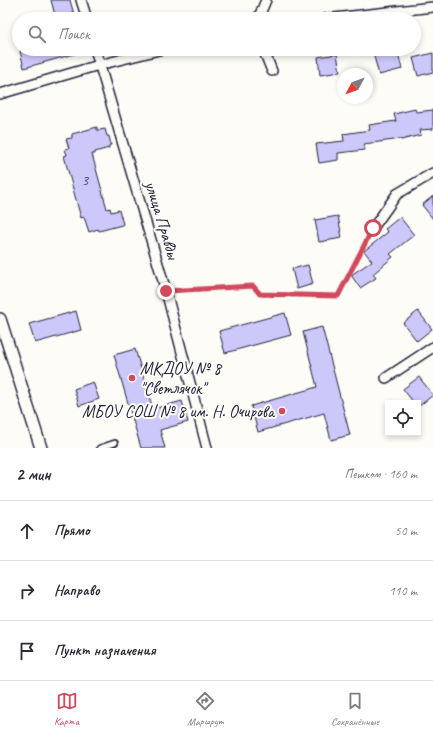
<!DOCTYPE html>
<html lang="ru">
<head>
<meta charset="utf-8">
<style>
  :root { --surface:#fff; --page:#f7f7f7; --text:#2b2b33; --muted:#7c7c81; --line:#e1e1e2; --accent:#d1495b }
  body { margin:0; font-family:Caveat,sans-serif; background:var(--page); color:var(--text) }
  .controls { position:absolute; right:12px; bottom:12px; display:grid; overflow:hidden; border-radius:0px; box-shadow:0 2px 6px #0003 }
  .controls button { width:36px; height:36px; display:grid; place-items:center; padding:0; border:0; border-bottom:1px solid var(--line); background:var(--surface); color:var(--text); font:20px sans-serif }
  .compass { position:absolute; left:337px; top:68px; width:36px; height:36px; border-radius:50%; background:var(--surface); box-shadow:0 2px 6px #0003; rotate:229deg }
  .stop { position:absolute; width:12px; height:12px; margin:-9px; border:3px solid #d1495b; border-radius:50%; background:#fff }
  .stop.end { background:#d1495b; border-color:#fff; box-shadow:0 1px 4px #0008 }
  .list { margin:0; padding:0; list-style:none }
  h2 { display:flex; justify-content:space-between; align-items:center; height:52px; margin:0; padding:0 16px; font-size:17px }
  h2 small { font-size:13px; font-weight:400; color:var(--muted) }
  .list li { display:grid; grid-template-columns:26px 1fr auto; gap:12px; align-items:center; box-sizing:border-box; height:60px; padding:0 16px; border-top:1px solid var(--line) }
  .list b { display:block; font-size:15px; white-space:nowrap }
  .list em { font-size:13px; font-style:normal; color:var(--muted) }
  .icon { flex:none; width:22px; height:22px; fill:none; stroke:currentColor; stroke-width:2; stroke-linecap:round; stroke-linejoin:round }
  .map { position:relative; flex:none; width:433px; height:448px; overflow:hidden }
  .search { position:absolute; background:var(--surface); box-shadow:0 2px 6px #0003; left:12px; right:12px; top:12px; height:44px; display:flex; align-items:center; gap:10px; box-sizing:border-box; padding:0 14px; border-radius:22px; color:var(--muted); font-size:15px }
  .sheet { height:232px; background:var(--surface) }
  nav { display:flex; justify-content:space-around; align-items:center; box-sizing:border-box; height:56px; border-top:1px solid var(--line); background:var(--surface); font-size:11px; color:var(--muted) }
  nav a { display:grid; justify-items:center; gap:2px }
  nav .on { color:var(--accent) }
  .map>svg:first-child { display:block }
  .building { fill:#cdc8fa; stroke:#22223b }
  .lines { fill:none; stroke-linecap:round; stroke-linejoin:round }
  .service-casing { stroke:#22223b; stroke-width:8 }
  .minor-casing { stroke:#22223b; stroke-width:12 }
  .tertiary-casing { stroke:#22223b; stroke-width:14 }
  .path { stroke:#22223b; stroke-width:2; stroke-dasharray:4 3; stroke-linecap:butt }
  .service { stroke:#fdfcf7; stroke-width:4.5 }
  .minor { stroke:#fdfcf7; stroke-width:9 }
  .tertiary { stroke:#fdfcf7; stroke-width:11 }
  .route { stroke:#d1495b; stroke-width:5 }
  .poi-dot { fill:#d1495b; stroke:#fdfcf7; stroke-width:1.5 }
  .labels { text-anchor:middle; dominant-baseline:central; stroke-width:4; stroke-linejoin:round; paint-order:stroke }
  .number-label { font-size:15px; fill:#4d4c6b }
  .street-label { font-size:17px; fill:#22223b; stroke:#fdfcf7 }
  .poi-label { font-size:17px; fill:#22223b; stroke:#fdfcf7; text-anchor:start }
</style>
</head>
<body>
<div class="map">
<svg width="433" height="448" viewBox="0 0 433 448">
  <rect width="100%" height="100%" fill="#fdfcf7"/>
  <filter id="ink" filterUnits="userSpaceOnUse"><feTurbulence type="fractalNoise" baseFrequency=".025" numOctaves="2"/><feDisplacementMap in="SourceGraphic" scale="8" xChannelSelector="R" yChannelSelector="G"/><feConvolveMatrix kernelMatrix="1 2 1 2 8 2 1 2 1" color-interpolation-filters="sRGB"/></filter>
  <g filter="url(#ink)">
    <path class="building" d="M51,0H70L75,18L56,19Z
      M27,49H81V52L24,68L20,51Z
      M372,49H397L402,69L379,75Z
      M433,53V72L418,76L413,58Z
      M337,54L340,72L320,75L318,57Z
      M415,109L416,112L433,110V129L420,130L421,135L401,140V139L364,144L365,150L338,153V160L319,163L316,144L344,141L343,134L370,130L369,125L396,121L394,114Z
      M97,127V130H99L105,129L107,136H109L111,145H109V148L95,152V154H92L107,209L110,208L111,212L119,210L123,224L122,225L99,231L98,229L89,232L84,217L81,218L64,156L67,155L65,149L69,148L66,139L72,138V134Z
      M433,196V219L422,205Z
      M338,216L342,238L319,242L315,220Z
      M400,217L414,235L390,254L393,257L373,274L376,278L360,288L351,275L372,261L364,251L388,232L385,229Z
      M308,265L313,284L297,289L292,269Z
      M76,311L81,330L35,343L29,324Z
      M418,311L432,329L417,341L403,323Z
      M285,313L291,335L225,353L219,331Z
      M322,327L350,435L331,440L324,413L258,432L251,406L317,387L303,332Z
      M135,349L153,409L182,401L188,422L160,430L165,448H141L114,355Z
      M419,377L433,395L418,407V403H414L403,389Z
      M93,382L99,399L79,406L74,389Z"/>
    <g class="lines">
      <defs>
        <path id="service" d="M100,448L115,443"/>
        <path id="minor" d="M81,0L87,19
          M258,19L266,0
          M325,19L433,7
          M95,49L166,291L207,448
          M263,49L272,71
          M0,94L99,65L163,49
          M373,228L397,194L433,173
          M386,378L433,347"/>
        <path id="tertiary" d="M0,319L41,448"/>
      </defs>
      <use href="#service" class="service-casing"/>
      <use href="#minor" class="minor-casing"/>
      <use href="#tertiary" class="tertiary-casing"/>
      <path class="path" d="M176,291L253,286L260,295L338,296L369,236"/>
      <use href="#service" class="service"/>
      <use href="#minor" class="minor"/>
      <use href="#tertiary" class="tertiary"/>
    </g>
  </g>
  <g class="lines" filter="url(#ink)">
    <path class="route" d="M166,291L253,286L260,294L338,296L373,228"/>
  </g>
  <g class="poi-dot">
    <circle cx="132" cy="378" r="4"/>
    <circle cx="282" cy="411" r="4"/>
  </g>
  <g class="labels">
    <g class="number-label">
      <text x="85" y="180">3</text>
    </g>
    <g class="street-label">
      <text transform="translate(162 220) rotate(73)">улица Правды</text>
    </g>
    <g class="poi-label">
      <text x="140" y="368">МКДОУ № 8<tspan x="140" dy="20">"Светлячок"</tspan></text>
      <text x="274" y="411" text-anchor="end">МБОУ СОШ № 8 им. Н. Очирова</text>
    </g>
  </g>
</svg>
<div class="controls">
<button><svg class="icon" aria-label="locate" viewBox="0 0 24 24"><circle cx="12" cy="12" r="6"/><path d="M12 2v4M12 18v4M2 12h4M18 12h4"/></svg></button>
</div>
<svg class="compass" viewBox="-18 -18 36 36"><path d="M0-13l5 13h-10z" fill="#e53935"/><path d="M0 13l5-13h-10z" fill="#7c7c81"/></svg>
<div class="stop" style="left:373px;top:228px"></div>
<div class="stop end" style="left:166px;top:291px"></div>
<div class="search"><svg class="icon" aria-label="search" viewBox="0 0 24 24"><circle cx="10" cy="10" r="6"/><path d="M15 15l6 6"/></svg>Поиск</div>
</div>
<section class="sheet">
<h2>2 мин<small>Пешком · 160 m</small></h2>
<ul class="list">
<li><svg class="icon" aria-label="ahead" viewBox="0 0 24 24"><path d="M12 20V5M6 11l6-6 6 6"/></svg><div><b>Прямо</b></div><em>50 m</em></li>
<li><svg class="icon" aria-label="right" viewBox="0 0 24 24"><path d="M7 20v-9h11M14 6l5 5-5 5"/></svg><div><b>Направо</b></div><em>110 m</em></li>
<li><svg class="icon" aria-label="arrive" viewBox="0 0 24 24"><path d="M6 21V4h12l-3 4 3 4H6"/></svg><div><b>Пункт назначения</b></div></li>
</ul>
</section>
<nav>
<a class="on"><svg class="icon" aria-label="map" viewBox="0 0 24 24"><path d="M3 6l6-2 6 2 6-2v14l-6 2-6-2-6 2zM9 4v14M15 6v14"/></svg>Карта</a>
<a><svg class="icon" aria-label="directions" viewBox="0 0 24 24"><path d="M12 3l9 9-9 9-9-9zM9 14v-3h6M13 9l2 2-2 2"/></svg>Маршрут</a>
<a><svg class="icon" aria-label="saved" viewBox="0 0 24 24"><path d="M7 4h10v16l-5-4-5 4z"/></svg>Сохранённые</a>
</nav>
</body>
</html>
